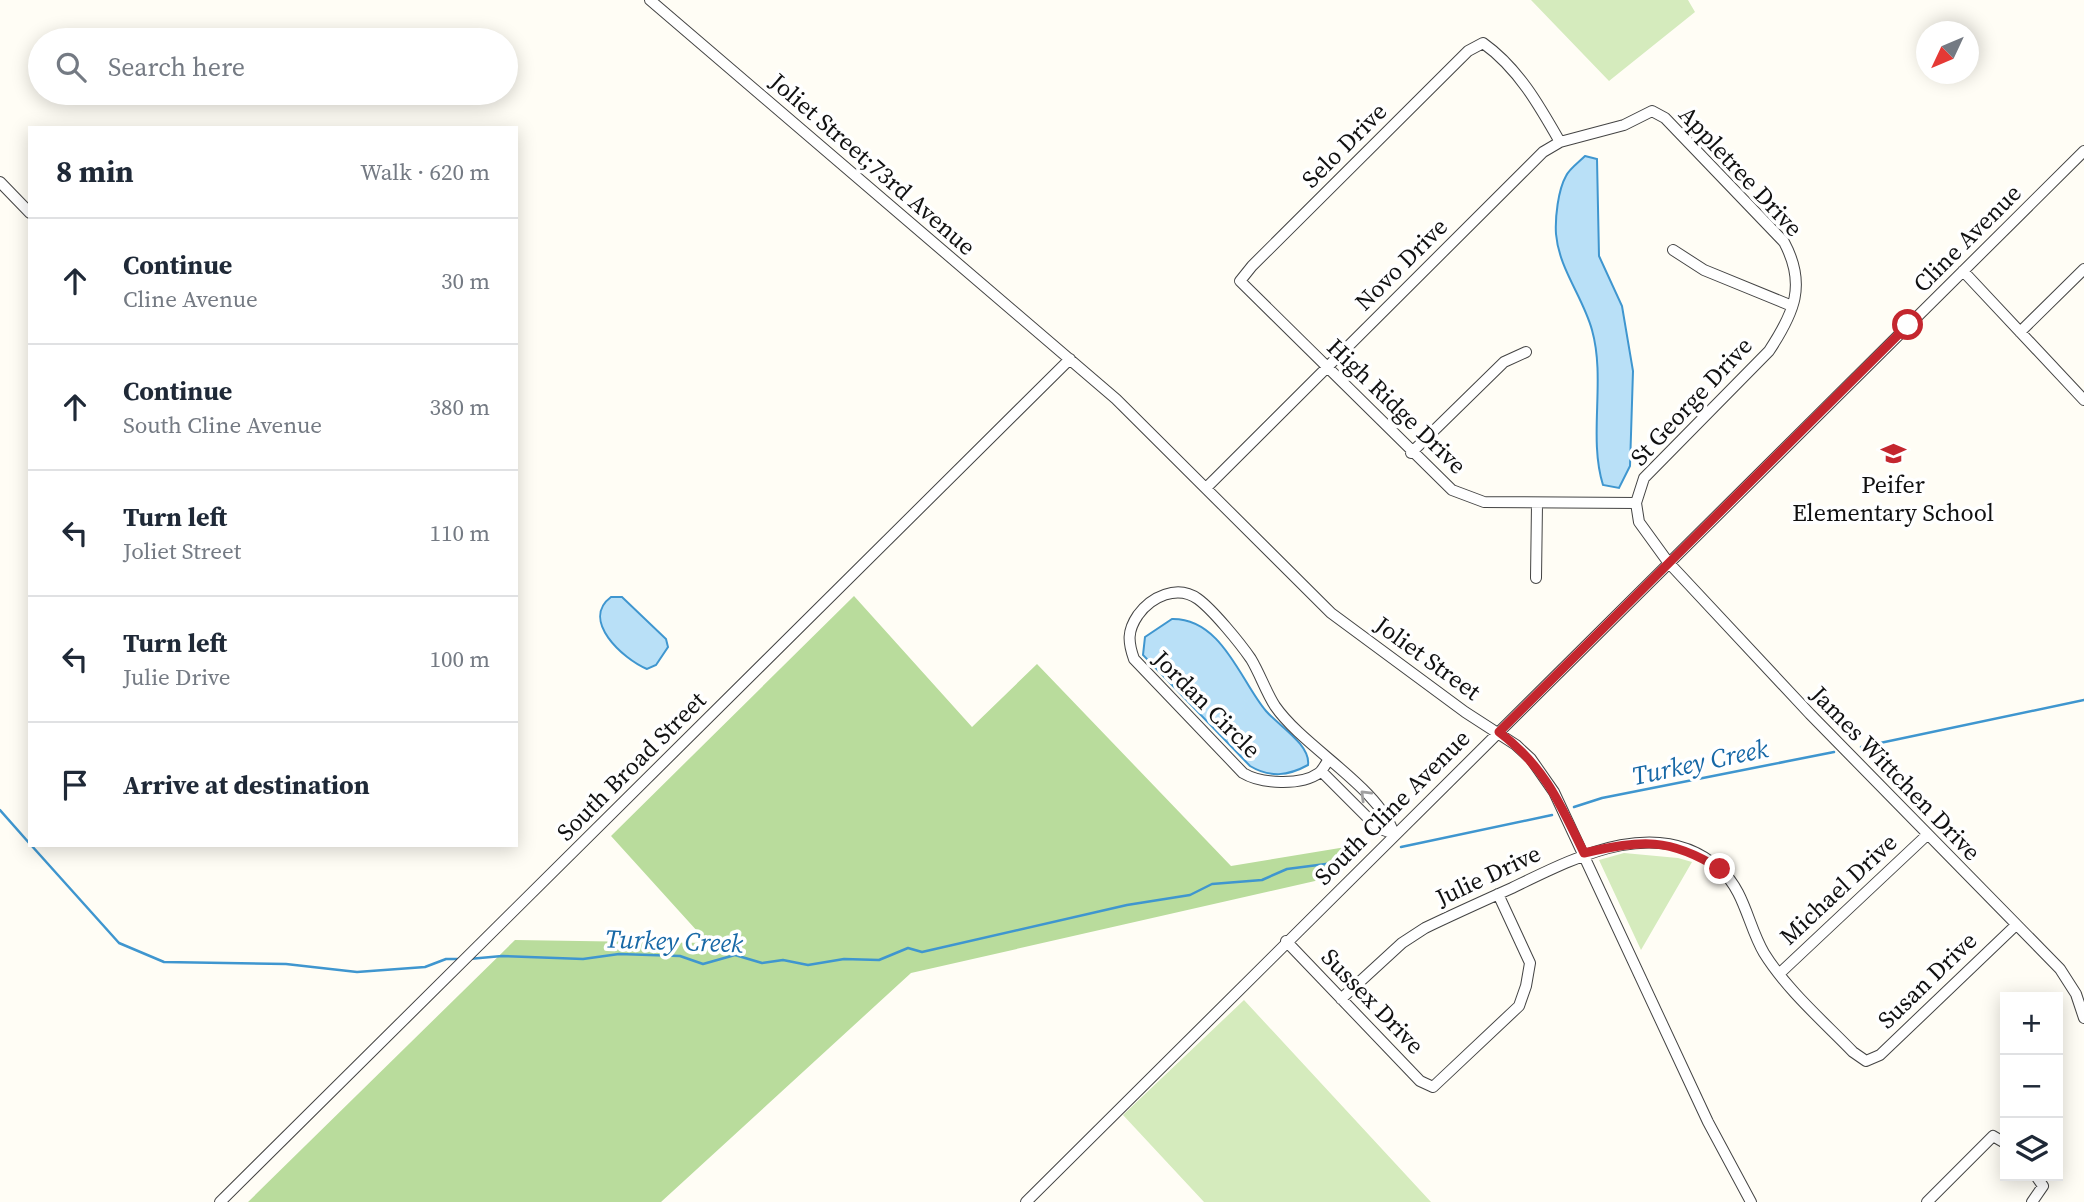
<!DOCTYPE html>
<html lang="en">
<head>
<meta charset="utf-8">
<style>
  :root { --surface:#fff; --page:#f6f6f7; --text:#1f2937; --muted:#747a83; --line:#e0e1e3 }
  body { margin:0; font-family:"Source Serif 4",serif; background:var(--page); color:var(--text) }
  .controls { position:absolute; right:21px; bottom:21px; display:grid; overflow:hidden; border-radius:0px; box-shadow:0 4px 18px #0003 }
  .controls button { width:63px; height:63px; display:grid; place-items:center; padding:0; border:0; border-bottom:2px solid var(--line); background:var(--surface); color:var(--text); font:35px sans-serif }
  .compass { position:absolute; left:1916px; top:21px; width:63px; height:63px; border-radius:50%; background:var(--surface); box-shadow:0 4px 18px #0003; rotate:226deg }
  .stop { position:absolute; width:21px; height:21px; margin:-16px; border:5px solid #c4262e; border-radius:50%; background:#fff }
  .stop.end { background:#c4262e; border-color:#fff; box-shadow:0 2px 7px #0008 }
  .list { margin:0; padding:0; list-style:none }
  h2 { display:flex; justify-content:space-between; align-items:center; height:91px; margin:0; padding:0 28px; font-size:30px }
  h2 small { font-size:23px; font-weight:400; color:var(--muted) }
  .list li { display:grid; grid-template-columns:46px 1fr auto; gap:21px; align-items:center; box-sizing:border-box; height:126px; padding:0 28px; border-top:2px solid var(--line) }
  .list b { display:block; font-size:26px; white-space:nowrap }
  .list p { margin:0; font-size:23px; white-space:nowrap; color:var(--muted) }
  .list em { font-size:23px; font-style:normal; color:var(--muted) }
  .icon { flex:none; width:38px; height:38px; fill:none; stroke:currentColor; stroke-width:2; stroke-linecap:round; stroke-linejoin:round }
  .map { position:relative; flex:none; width:2084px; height:1202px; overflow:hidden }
  .search { position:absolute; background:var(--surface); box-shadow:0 4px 18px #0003; left:28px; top:28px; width:490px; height:77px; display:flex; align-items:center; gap:18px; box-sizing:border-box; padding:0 24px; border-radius:38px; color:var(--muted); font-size:26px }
  .panel { position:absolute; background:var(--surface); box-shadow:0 4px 18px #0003; left:28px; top:126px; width:490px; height:721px; border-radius:0px }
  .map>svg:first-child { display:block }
  .green { fill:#d5ebbd }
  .forest { fill:#b9dc9c }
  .water { fill:#b9e0f7; stroke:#3f96cf; stroke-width:2 }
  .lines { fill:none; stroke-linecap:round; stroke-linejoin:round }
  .stream { stroke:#3f96cf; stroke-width:2.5 }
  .minor-casing { stroke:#444; stroke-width:12 }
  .minor { stroke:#fff; stroke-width:10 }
  .oneway { stroke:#a0a0a0 }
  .route { stroke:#c4262e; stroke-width:9 }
  .labels { text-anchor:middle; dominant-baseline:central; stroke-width:7; stroke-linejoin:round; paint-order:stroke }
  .street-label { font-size:24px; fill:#111; stroke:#fff }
  .poi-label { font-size:24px; fill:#111; stroke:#fff }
  .water-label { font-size:26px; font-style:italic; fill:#1768a6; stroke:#fff }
</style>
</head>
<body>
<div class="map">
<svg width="2084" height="1202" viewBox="0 0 2084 1202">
  <rect width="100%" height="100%" fill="#fffdf5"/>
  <path class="green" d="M1531,0H1688L1695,12L1609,81Z
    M1624,853L1678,858L1692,862L1641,950L1599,860Z
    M1244,1000L1431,1202H1204L1123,1115Z"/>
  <path class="forest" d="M854,596L972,727L1037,664L1231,866L1352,846L1315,881L911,973L661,1202H248L515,940L708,943L611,836Z"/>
  <path class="water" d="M1585,156L1597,159L1599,256L1622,306L1633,371L1630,466L1619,488L1603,485C1588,437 1606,380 1592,330C1583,297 1559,269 1556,234C1555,218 1558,190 1566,176C1569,169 1579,162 1585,156Z
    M611,597H622L666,639L668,647L656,665L647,669C623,659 580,620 611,597Z
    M1172,619C1222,618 1241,682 1266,711C1278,725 1311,745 1308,765C1288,776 1270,778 1250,766L1143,655L1145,637Z"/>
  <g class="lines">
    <path class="stream" d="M1861,747L2084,700
      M1574,807L1602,798L1834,752
      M0,810L30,844
      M31,845L119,943L164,962L286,964L357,972L425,967L446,959H459
      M1401,847L1552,815
      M469,959L502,956L583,959L619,954L680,956L703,964L735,955L762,963L783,960L808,965L844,959L879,960L908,948L922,952L1127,905L1190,895L1212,884L1262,880L1287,869L1349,861"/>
    <defs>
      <path id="minor" d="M650,0L1116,399L1331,613L1465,712L1516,745L1531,759L1554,792L1708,1122L1751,1202
        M1560,142C1539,105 1518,68 1483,43L1468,51L1252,266L1240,281L1452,490L1484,502L1636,503
        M0,182L30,213
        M1673,250L1704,270L1792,306
        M1963,271L2084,400
        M2020,332L2084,269
        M1411,453L1504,362L1526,352
        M1206,488L1543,152L1560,142L1624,125L1652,111L1665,118L1784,242C1807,285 1794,313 1769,351L1644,478L1636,503L1639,522L1668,562L1810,714L2060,969L2076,994L2084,1018
        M1536,578L1537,504
        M1329,759C1326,763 1323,770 1319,773C1301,786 1261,784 1243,773L1134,659C1128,642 1127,631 1138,615C1151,597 1177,584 1198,599C1213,610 1240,643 1251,659C1260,674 1266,692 1275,706C1304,748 1379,787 1394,834
        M1321,771L1378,828L1394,834
        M1286,941L1420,1081L1433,1087L1519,1006L1526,986L1530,963L1498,894
        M1779,974L1927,835
        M1341,999L1402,943L1425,928C1454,914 1483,901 1512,888C1574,858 1658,813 1720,869C1745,891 1748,926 1764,953C1787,990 1823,1021 1853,1052L1866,1061L1880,1055L2015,926
        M220,1202L1070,359
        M1026,1202L2084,151
        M1927,1202L1993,1136L2005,1143
        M2032,1202L2043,1186L2036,1176"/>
    </defs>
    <use href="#minor" class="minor-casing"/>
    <use href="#minor" class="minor"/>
  </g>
  <defs><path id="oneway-chevron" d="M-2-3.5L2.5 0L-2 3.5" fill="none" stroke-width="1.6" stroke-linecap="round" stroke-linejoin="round" transform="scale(1.75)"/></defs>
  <use class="oneway" href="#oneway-chevron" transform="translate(1365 795) rotate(-135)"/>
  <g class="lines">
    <path class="route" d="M1720,869C1669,837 1642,840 1584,853C1560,803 1544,766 1499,732L1908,325"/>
  </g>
  <defs>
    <symbol id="school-bare" viewBox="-9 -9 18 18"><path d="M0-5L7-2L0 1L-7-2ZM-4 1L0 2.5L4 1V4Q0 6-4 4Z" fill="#c4262e" stroke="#fff" stroke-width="2.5" paint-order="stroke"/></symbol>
  </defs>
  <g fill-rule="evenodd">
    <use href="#school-bare" x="1876" y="436" width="35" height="35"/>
  </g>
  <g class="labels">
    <g class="street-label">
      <text transform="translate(1344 145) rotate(-45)">Selo Drive</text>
      <text transform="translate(873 164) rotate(41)">Joliet Street;73rd Avenue</text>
      <text transform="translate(1741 171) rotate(47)">Appletree Drive</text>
      <text transform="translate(1967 238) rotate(-45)">Cline Avenue</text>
      <text transform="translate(1401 264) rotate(-45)">Novo Drive</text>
      <text transform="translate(1691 401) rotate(-47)">St George Drive</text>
      <text transform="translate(1397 406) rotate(44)">High Ridge Drive</text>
      <text transform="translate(1428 658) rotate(36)">Joliet Street</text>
      <text transform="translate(1207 704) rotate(45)">Jordan Circle</text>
      <text transform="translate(631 766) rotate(-45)">South Broad Street</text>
      <text transform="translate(1896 773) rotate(46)">James Wittchen Drive</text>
      <text transform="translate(1392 807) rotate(-45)">South Cline Avenue</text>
      <text transform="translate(1488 875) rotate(-25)">Julie Drive</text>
      <text transform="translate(1838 889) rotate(-43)">Michael Drive</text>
      <text transform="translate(1927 980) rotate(-44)">Susan Drive</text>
      <text transform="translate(1373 1001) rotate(46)">Sussex Drive</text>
    </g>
    <g class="poi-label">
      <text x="1893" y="484">Peifer<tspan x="1893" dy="28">Elementary School</tspan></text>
    </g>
    <g class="water-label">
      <text transform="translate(1700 762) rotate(-12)">Turkey Creek</text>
      <text transform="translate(674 941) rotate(2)">Turkey Creek</text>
    </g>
  </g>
</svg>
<div class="controls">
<button>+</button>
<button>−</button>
<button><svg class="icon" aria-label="layers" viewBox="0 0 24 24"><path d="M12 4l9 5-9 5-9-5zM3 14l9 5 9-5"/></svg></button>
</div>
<svg class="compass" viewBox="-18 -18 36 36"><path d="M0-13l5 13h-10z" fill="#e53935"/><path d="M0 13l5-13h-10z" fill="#747a83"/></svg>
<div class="stop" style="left:1908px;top:325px"></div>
<div class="stop end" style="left:1720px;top:869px"></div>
<div class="search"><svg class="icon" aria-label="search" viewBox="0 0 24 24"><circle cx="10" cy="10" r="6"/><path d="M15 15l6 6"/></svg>Search here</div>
<section class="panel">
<h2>8 min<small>Walk · 620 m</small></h2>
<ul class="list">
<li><svg class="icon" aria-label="ahead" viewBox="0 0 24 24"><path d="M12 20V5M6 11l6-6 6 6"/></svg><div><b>Continue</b><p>Cline Avenue</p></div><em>30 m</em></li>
<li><svg class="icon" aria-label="ahead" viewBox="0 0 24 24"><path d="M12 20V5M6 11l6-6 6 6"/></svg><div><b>Continue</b><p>South Cline Avenue</p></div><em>380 m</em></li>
<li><svg class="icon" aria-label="left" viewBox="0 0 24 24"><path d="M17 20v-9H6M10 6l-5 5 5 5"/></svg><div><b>Turn left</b><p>Joliet Street</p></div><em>110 m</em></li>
<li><svg class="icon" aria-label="left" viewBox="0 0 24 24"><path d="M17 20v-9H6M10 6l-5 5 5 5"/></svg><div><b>Turn left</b><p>Julie Drive</p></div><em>100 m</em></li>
<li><svg class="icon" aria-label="arrive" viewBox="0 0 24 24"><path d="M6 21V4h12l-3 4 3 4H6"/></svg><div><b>Arrive at destination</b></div></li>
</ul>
</section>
</div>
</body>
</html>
